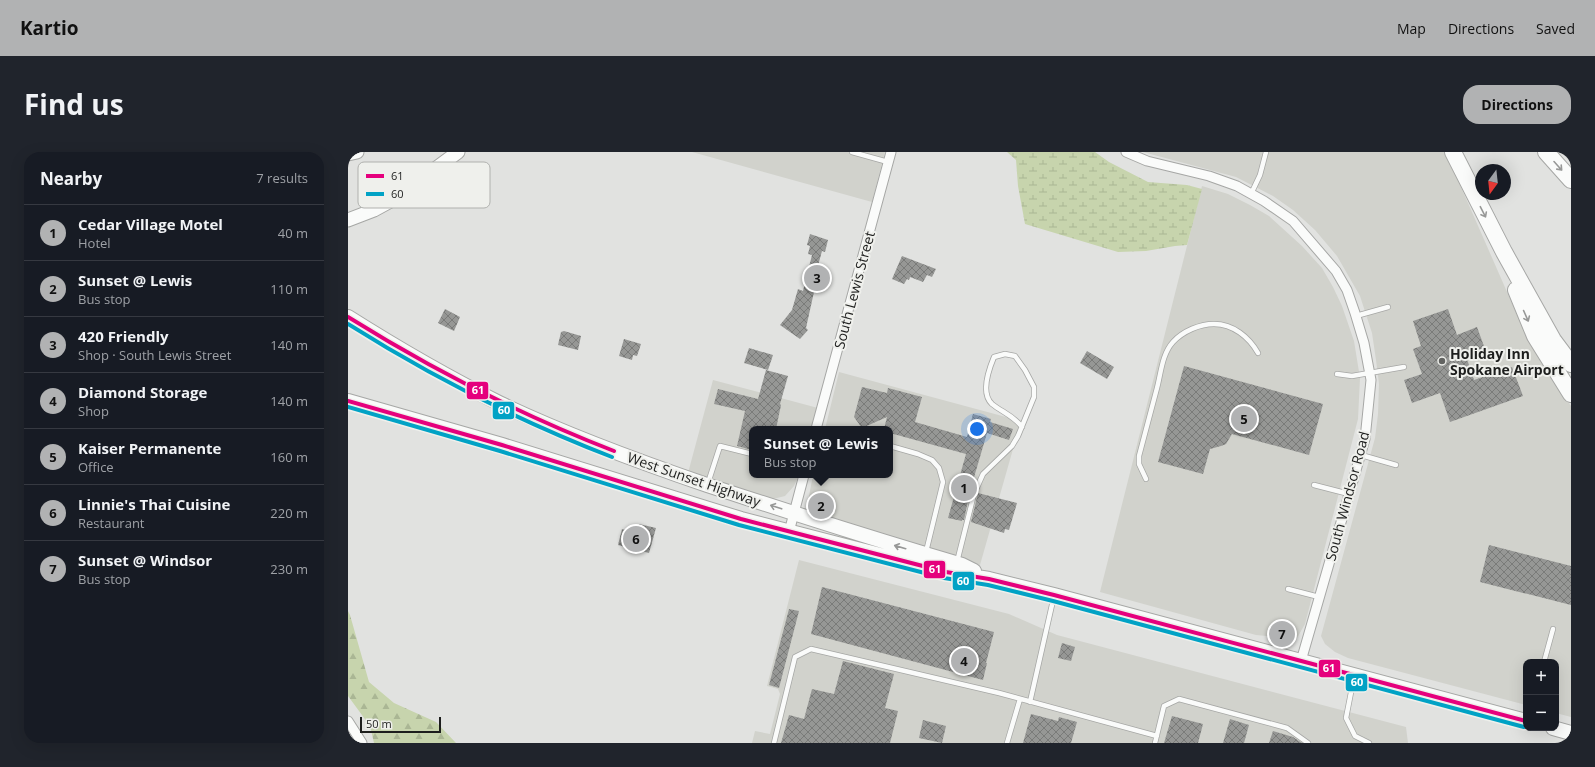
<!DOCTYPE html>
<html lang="en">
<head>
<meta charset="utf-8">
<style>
  :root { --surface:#171b24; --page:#20242c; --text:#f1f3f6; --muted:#9ea1a6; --line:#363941; --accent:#b1b2b3 }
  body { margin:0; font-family:"Open Sans",sans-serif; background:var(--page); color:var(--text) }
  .controls { position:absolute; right:12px; bottom:12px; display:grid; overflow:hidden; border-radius:8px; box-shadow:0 4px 16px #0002 }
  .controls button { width:36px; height:36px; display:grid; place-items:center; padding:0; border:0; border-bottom:1px solid var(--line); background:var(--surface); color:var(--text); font:20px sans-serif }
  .compass { position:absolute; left:1127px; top:12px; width:36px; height:36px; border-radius:50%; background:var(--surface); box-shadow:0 4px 16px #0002; rotate:195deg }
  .scale { position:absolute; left:12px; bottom:10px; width:81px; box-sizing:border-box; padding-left:4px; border:2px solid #1d1e1d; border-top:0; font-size:11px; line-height:14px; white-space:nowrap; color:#1d1e1d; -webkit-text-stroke:3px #eff0ec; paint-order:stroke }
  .you { position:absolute; left:629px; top:277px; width:14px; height:14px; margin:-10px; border:3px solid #fff; border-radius:50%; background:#1a73e8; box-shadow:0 0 0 6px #1a73e833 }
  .badge { display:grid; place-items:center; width:26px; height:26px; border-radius:50%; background:var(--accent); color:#111; font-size:13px; font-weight:700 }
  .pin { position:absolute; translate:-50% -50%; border:2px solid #fff; box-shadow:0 1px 4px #0006 }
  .popup { position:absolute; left:401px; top:274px; width:144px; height:52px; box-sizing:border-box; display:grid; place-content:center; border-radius:8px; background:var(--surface); filter:drop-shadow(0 1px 3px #0005); font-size:13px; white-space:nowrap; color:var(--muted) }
  .popup b { font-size:15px; color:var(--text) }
  .popup::after { content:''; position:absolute; left:50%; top:100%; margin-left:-8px; border:8px solid transparent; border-top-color:var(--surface) }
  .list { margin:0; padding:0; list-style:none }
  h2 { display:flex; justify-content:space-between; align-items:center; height:52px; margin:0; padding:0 16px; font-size:17px }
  h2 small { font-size:13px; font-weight:400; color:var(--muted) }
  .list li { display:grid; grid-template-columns:26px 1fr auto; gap:12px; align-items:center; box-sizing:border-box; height:56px; padding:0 16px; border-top:1px solid var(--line) }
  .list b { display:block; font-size:15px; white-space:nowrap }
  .list p { margin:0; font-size:13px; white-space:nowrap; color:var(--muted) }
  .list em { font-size:13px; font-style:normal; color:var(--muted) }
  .map { position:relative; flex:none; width:1223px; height:591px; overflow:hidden; border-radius:16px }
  header { display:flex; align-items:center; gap:24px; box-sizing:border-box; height:56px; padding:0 20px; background:var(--accent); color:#111 }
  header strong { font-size:19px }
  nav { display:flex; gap:22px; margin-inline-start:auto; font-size:14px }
  .intro { display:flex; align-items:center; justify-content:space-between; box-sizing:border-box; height:96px; padding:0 24px }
  h1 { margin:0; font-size:28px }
  .button { padding:10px 18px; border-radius:16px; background:var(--accent); color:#111; font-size:14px; font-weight:700 }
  main { display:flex; gap:24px; padding:0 24px }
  aside { flex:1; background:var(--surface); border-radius:16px; box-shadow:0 4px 16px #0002 }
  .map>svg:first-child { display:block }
  .built { fill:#d1d2cc }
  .forest { fill:url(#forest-firs) }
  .wetland { fill:url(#wetland-marsh) }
  .building { fill:url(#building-cross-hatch) }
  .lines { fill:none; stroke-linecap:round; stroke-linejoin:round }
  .service-casing { stroke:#a6a7a5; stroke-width:6 }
  .minor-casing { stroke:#a6a7a5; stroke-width:11 }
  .secondary-casing { stroke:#a6a7a5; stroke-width:15 }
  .primary-casing { stroke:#a6a7a5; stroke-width:16 }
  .motorway-casing { stroke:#a6a7a5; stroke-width:18 }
  .service { stroke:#fafbfa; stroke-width:4.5 }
  .minor { stroke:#fafbfa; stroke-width:9 }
  .secondary { stroke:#fafbfa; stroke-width:13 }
  .primary { stroke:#fafbfa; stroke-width:14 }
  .motorway { stroke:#fafbfa; stroke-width:16 }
  .bus-1-casing { stroke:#eff0ec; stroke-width:7 }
  .bus-2-casing { stroke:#eff0ec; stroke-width:7 }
  .bus-1 { stroke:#e5007d; stroke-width:4 }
  .bus-2 { stroke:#01a2c5; stroke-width:4 }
  .oneway { stroke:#979897 }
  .poi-dot { fill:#626361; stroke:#eff0ec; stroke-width:1.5 }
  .labels { text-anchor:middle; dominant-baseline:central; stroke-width:4; stroke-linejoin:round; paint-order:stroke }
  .street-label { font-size:14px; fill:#1d1e1d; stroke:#eff0ec }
  .poi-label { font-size:14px; font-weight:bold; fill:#1d1e1d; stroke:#eff0ec; text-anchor:start }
  .key { fill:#eff0ec; stroke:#b0b1ae; stroke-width:1 }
  .key-label { font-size:11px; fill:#1d1e1d }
  .line-badge { stroke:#eff0ec; stroke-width:1.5 }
  .badge-label { font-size:11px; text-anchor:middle; font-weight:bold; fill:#fff }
</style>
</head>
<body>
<header>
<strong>Kartio</strong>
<nav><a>Map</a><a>Directions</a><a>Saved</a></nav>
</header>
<div class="intro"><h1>Find us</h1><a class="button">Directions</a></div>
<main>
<aside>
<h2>Nearby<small>7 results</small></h2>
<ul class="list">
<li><span class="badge">1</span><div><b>Cedar Village Motel</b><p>Hotel</p></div><em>40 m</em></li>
<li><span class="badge">2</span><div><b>Sunset @ Lewis</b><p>Bus stop</p></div><em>110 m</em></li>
<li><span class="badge">3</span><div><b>420 Friendly</b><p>Shop · South Lewis Street</p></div><em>140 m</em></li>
<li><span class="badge">4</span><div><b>Diamond Storage</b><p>Shop</p></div><em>140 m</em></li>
<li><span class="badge">5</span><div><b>Kaiser Permanente</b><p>Office</p></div><em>160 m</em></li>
<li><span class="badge">6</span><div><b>Linnie's Thai Cuisine</b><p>Restaurant</p></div><em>220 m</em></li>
<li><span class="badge">7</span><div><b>Sunset @ Windsor</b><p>Bus stop</p></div><em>230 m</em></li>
</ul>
</aside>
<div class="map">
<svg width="1223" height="591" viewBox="0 0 1223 591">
  <defs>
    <pattern id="forest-firs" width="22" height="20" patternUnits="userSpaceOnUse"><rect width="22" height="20" fill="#c7d4ad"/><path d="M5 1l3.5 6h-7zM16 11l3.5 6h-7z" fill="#aab694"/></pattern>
    <pattern id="wetland-marsh" width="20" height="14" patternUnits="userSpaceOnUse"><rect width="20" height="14" fill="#c7d4ad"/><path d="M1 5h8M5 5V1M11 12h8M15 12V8" fill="none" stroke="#aab694"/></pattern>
    <pattern id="building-cross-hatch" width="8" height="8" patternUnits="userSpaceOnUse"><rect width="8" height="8" fill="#969795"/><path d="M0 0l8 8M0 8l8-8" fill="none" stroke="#7a7b79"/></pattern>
  </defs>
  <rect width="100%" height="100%" fill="#e1e2e0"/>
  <path class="built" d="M344,0H537L524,50Z
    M795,0H1096L1106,19L1170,165L1200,222L1223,254V565L1208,561V510H1178V553L1000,506L987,500L977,492L973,484L1027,286L1030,262L1031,232L1028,208L1024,181L1012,144L989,104L967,78L945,58L925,44L888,25Z
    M854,34L880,42L902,53L921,64L954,94L974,116L985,135L994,154L1006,189L1012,226L1010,267L957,472L949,486H938L908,483L752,440Z
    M491,220L673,269L632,413L472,364L465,359L462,355L461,344L465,323H542V277H477Z
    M365,228L470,256L464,277H404V323H451L446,334L437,344L421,348L340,321Z
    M451,408L661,462L709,483L1058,575L1060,591H404L407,579L422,582L432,542L430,537L419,534Z"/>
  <path class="forest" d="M0,459L2,463L21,530L46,551L88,570L108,591H26L22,574L0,544Z"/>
  <path class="wetland" d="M659,0H747L761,10L800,30L839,33L854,37L839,93L827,94L798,99L770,100L677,72L670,34L668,8Z"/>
  <path class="building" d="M462,82L480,88L477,100L474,99L468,121L480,124L477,133L468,131L458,176L460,178L452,187L432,173L444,158L450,137L455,139L464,103L460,102L462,94L459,93Z
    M554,104L588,117L584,125L579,123L575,130L562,125L561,128L559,127L556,132L544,127Z
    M97,157L112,165L106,179L90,171Z
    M1100,157L1109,183L1129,175L1137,197L1118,204L1126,228L1164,215L1175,244L1102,270L1092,241L1064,251L1056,228L1074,222L1065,197L1073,194L1065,169Z
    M216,179L233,184L230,198L210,193L213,180Z
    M276,187L293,192L289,204L285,203L284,208L271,204Z
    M401,196L425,203L420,218L396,211Z
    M739,199L766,215L759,227L732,211Z
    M836,214L975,252L961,303L884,282L878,292L873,294L862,297L855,322L810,310Z
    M418,218L440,224L432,252L433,253L428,277H404V298L389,294L397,259L366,252L370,237L410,247Z
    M514,235L539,241L540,236L574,245L567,270L619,285L625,262L643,267L642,270L665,277L661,288L639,281L622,339L616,368H614V369L600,366L618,302L542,281V277H536L539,265L514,276L506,265Z
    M630,341L669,351L661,378L657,377L656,381L623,370Z
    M291,372L308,376L301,401L270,393L274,377L289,381Z
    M1141,393L1223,414V453L1132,430Z
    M474,435L646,480L638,511H639L635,528L463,482Z
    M441,457L451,459L431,536L421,533Z
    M714,491L727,495L723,509L710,506Z
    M495,509L546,522L537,556L550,559L542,591H433L441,563L456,567L464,537L486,542Z
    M683,562L710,569L711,565L729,570L723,591H675Z
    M824,564L855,572L850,591H816Z
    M882,567L901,573L896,591H875Z
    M575,568L598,574L594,591L571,586Z
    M925,579L945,585L954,591H921Z"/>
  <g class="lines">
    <defs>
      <path id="service" d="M504,0L540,10
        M903,42L912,23L918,0
        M1008,164L1040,155
        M989,222L1004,224L1056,215
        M542,294L570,302L584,308L591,316L595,330L578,400
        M1013,303L1048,313
        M798,327L791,312V304C797,281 803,259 809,236C813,221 814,202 825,190C835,179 852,172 866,172C885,172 901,185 910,201
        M360,331L372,294L404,302
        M966,333L1001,342
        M609,410L626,342L635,322L664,294L670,284L686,245V235L677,218L667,204L657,202L646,205C641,217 632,241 644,252C654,260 666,264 674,275
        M940,437L971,445
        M1196,510L1205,477
        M1006,525L998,566L1007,584L1021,591
        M682,550L706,444
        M426,591L447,505L463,497L651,541L809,584
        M659,591L672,547
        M807,591L816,554L831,547L939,576L960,591"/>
      <path id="minor" d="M778,0L799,9L861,24L889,34L916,49L945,69L988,119L999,138L1007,161L1016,191L1023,228L1017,287L953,509
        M468,277L543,0
        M441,380L456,323
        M0,569L14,591"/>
      <path id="secondary" d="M0,2L9,0
        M0,68L26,58L48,46L110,0"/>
      <path id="primary" d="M0,165C49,196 99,225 151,251C218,283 289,309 359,333C444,361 529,388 614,413L626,419
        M0,249L154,293L393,367L598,420L641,427L706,443L1178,569
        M1205,576L1223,581"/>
      <path id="motorway" d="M1105,0L1156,100L1205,188L1223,212
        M1198,0L1223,28
        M1168,138L1187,184L1223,242"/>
    </defs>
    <use href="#service" class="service-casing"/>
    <use href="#minor" class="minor-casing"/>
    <use href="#secondary" class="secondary-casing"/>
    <use href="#primary" class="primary-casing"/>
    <use href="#motorway" class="motorway-casing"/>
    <use href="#service" class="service"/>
    <use href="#minor" class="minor"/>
    <use href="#secondary" class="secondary"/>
    <use href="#primary" class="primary"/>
    <use href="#motorway" class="motorway"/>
    <defs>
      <path id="bus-1" d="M0,165C85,218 173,263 266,299
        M0,249L154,293L393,367L598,420L641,427L706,443L1178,569"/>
      <path id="bus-2" d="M0,172C84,225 171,269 264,305
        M0,255L152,299L391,373L596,426L640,433L705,449L1176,575"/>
    </defs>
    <use href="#bus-1" class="bus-1-casing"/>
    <use href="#bus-2" class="bus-2-casing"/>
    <use href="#bus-1" class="bus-1"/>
    <use href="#bus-2" class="bus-2"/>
  </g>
  <defs><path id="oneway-shaft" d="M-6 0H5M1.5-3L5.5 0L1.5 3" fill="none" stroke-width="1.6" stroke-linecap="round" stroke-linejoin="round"/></defs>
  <g class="oneway">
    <use href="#oneway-shaft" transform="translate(1210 14) rotate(48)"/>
    <use href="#oneway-shaft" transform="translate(1135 60) rotate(63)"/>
    <use href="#oneway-shaft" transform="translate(1178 164) rotate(66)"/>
    <use href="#oneway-shaft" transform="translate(428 355) rotate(-162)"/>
    <use href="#oneway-shaft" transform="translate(552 395) rotate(-164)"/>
  </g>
  <circle class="poi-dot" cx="1094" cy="209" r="4"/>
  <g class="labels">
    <g class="street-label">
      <text transform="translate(506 138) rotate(-75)">South Lewis Street</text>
      <text transform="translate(346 327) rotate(19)">West Sunset Highway</text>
      <text transform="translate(999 344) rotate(-75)">South Windsor Road</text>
    </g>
    <g class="poi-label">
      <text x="1102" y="201">Holiday Inn<tspan x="1102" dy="16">Spokane Airport</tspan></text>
    </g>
  </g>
  <rect x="10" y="10" width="132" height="46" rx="6" class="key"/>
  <rect x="18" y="22" width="18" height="4" fill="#e5007d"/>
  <rect x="18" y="40" width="18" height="4" fill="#01a2c5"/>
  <g class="key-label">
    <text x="43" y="28">61</text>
    <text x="43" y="46">60</text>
  </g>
  <g class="line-badge">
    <rect x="118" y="229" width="23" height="19" rx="4" fill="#e5007d"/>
    <rect x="144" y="249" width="23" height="19" rx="4" fill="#01a2c5"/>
    <rect x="575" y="408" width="23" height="19" rx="4" fill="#e5007d"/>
    <rect x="604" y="419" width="23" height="20" rx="4" fill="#01a2c5"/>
    <rect x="970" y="507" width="23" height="19" rx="4" fill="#e5007d"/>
    <rect x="997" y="521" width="23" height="19" rx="4" fill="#01a2c5"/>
  </g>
  <g class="badge-label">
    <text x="130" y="242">61</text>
    <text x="156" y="262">60</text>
    <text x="587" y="421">61</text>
    <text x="615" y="433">60</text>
    <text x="981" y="520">61</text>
    <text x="1009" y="534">60</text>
  </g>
</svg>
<div class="controls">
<button>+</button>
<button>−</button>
</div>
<svg class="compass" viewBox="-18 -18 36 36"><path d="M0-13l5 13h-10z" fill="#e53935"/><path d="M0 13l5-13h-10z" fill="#9ea1a6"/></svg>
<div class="scale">50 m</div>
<div class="you"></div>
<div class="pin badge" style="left:616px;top:336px">1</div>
<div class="pin badge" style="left:473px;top:354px">2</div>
<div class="popup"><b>Sunset @ Lewis</b>Bus stop</div>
<div class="pin badge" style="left:469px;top:126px">3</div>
<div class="pin badge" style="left:616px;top:509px">4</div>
<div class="pin badge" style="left:896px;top:267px">5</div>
<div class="pin badge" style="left:288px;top:387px">6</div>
<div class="pin badge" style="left:934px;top:482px">7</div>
</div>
</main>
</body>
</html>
